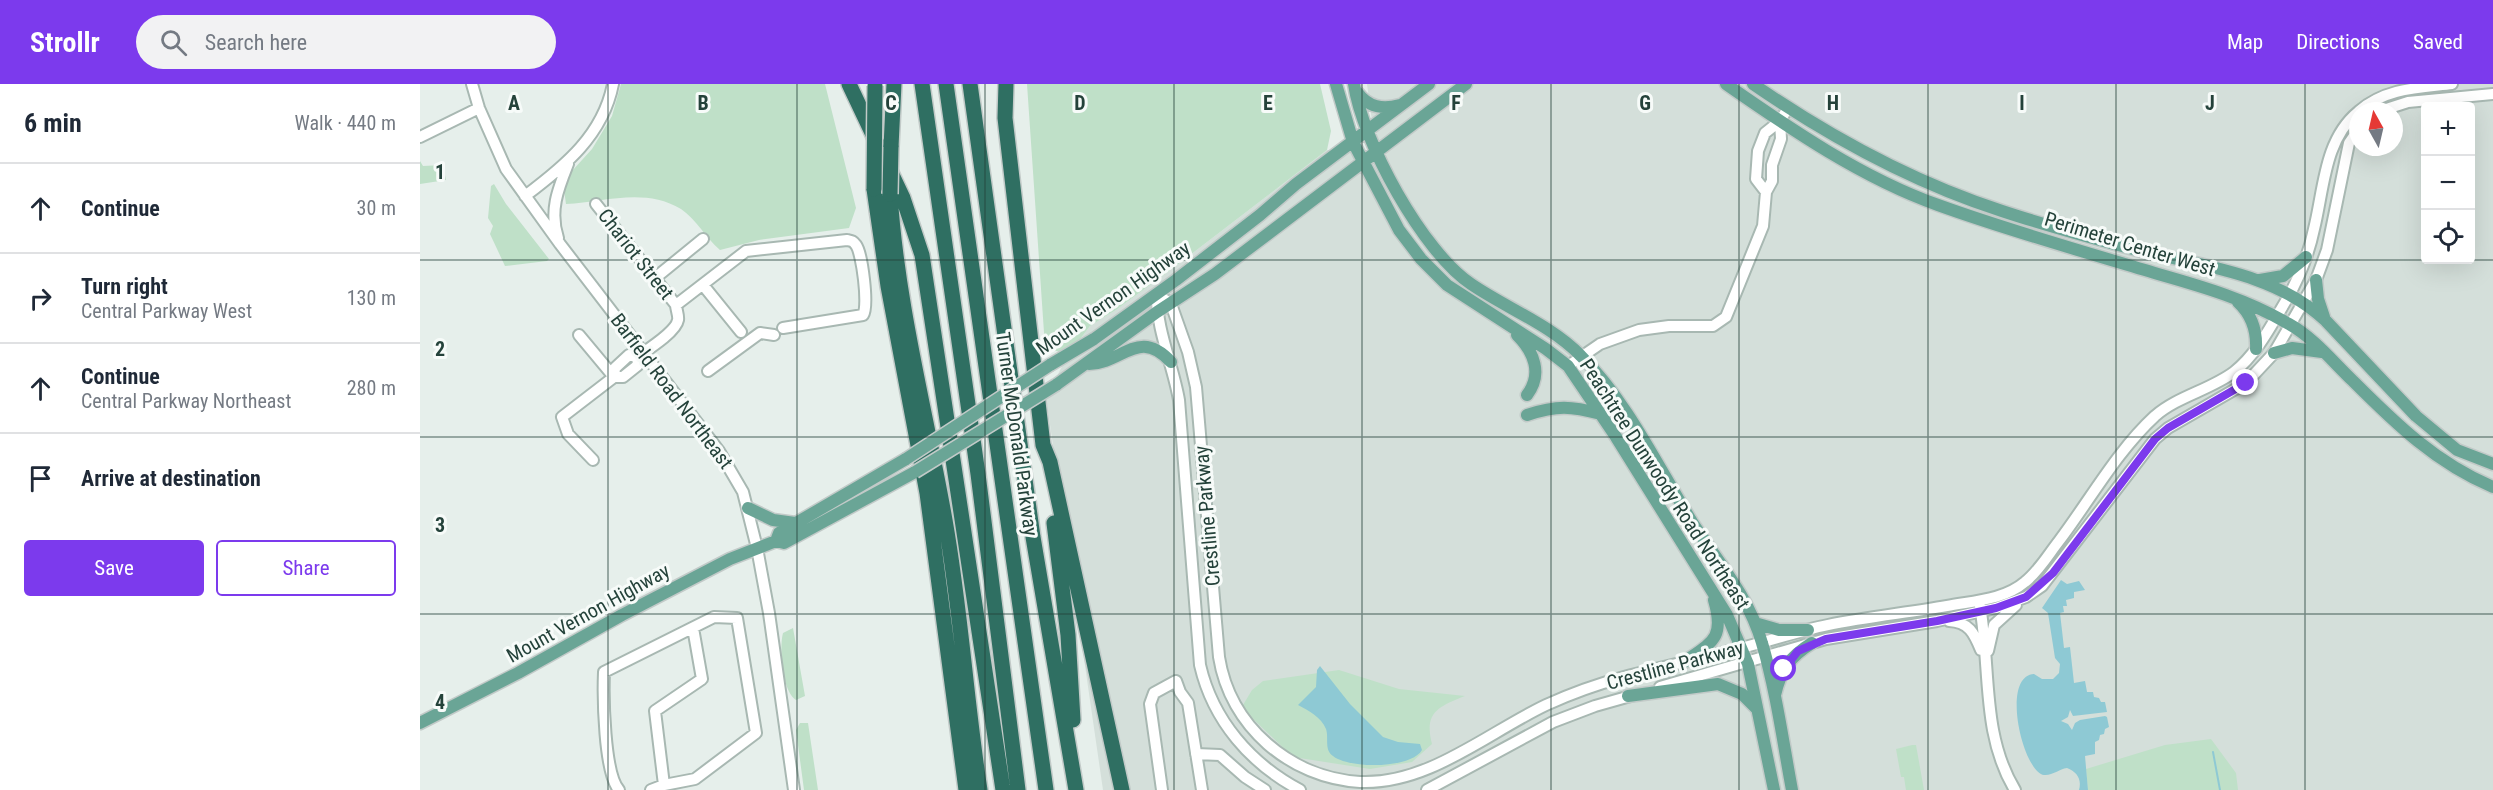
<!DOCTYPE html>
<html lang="en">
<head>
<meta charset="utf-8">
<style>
  :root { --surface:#fff; --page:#f2f2f3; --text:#1f2937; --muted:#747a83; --line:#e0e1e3; --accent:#7c3aed }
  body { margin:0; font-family:"Roboto Condensed",sans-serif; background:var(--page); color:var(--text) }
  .controls { position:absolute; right:18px; top:18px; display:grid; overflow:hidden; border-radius:6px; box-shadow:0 6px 24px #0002 }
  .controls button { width:54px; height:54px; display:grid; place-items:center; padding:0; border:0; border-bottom:2px solid var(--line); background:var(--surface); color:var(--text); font:30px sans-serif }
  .compass { position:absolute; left:1929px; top:18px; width:54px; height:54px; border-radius:50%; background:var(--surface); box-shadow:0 6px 24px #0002; rotate:352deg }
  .stop { position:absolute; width:18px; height:18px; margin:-14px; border:4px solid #7c3aed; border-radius:50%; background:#fff }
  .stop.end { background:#7c3aed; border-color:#fff; box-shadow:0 2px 6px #0008 }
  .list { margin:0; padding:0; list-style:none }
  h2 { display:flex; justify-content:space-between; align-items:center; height:78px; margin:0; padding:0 24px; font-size:26px }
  h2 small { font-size:20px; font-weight:400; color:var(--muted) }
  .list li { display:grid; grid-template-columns:39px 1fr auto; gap:18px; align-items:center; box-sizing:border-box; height:90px; padding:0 24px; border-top:2px solid var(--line) }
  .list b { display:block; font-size:22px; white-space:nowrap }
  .list p { margin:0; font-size:20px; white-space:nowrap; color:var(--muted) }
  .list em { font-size:20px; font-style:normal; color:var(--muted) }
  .actions { display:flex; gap:12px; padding:18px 24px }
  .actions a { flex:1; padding:14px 0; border:2px solid var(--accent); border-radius:6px; text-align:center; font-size:21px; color:var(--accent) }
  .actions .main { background:var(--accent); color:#fff }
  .icon { flex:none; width:33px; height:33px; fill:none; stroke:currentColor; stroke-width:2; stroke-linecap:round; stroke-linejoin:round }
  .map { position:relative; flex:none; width:2073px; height:706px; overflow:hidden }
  header { display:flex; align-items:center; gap:36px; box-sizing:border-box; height:84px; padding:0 30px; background:var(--accent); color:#fff }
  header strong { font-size:28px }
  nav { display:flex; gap:33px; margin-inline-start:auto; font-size:21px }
  .search { width:420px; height:54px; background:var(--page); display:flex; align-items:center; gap:15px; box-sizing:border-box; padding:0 21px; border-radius:33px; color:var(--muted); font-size:22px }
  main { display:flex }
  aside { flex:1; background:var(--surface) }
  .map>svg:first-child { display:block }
  .built { fill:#d4dfda; fill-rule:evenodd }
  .green { fill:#bfe0c8 }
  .water { fill:#8ec9d4 }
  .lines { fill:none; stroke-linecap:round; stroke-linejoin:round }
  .stream { stroke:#8ec9d4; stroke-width:2 }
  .minor-casing { stroke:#a8b8b2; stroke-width:14 }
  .major-casing { stroke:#c2cac8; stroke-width:15 }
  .highway-casing { stroke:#c2cac8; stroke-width:18 }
  .minor { stroke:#fff; stroke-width:10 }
  .major { stroke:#6aa596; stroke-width:12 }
  .highway { stroke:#2f6f62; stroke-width:15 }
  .major-bridge-casing { stroke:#c2cac8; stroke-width:15; stroke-linecap:butt }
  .highway-bridge-casing { stroke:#c2cac8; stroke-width:18; stroke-linecap:butt }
  .major-bridge { stroke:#6aa596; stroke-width:12 }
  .highway-bridge { stroke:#2f6f62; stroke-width:15 }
  .route { stroke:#7c3aed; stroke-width:8 }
  .grid { fill:none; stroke:#24423a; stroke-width:1.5; stroke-opacity:0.55 }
  .labels { text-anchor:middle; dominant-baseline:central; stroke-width:6; stroke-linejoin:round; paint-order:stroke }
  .street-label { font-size:20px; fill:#24423a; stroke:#f7fbf9 }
  .grid-label { font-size:20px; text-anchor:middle; font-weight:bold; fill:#24423a; stroke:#f7fbf9; stroke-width:6; stroke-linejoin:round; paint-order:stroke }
</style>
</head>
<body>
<header>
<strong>Strollr</strong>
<div class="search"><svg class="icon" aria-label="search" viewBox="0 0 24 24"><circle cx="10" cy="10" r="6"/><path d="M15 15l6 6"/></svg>Search here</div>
<nav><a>Map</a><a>Directions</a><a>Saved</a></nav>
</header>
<main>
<aside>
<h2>6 min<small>Walk · 440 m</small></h2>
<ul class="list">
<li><svg class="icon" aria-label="ahead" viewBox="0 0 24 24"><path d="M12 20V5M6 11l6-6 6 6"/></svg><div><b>Continue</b></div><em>30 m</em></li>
<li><svg class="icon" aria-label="right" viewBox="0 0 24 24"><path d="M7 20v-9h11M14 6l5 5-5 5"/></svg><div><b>Turn right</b><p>Central Parkway West</p></div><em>130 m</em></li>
<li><svg class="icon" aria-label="ahead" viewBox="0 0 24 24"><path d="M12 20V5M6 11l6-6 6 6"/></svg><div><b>Continue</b><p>Central Parkway Northeast</p></div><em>280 m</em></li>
<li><svg class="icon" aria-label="arrive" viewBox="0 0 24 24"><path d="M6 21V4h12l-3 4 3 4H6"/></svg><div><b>Arrive at destination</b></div></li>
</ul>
<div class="actions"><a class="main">Save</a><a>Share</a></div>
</aside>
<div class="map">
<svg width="2073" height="706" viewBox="0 0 2073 706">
  <rect width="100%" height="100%" fill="#e6efeb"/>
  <path class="built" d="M947,0H2073V706H683L626,313L648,271L670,242L696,226L748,188L907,66L956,67ZM2006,22H2050V176H2006ZM1938,27H1974V63H1938Z"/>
  <path class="green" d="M201,0H405L436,124L429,144L339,156L300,166C286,154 276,135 261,125C225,103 184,118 146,120L144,106L152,87L172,65L192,32Z
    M607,0H900L911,47L907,66L748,188L696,226L670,242L648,271L625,263Z
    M0,77L3,82L23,81L26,96L0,100Z
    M74,100L86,120L129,175L127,177L85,182L70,150L73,142L68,134L71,102Z
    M373,544L385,612L376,616C362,607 359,564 363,549Z
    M919,586L979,605L1045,612C1017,623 1004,629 1012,660L992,678L950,685L873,673L831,633L823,621L832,606L843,597Z
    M380,639H388L398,706H384L376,646Z
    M1791,655L1816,689L1818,706H1668L1666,685L1745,661Z
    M1492,661H1496L1504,706H1486L1484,693H1481L1476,665Z"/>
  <path class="water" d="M1641,496L1647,500L1659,497L1665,506L1654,508V514L1646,516L1647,522H1643L1644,528L1640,529L1644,564L1650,563L1654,599L1665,597L1667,608H1673L1674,613L1679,614L1681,618H1685L1687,628L1653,632L1650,626L1648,633L1641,637L1648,640L1652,646L1655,639L1660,636L1685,632L1687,633L1689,643L1685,645L1684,650L1680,651L1679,656L1675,658V670L1665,672L1668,706H1659C1662,695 1657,688 1647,684C1639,685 1632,692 1624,691C1603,688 1580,592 1614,590L1622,595H1633L1639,589L1640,580L1635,574L1628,529L1622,524Z
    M900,582L930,620L963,653L978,658L1000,660L1002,666C991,685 929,685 913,672C904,666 909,654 906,645C901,633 889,627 878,621L896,603L897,586Z"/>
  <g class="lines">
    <path class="stream" d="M1793,668L1800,706"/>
    <defs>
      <path id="minor" d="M52,0L59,24L86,85L140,160L299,367L323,408L337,464L349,529L374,706
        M1939,27C1966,4 1998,4 2032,0
        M1960,27L1988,18L2073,10
        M0,53L59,24
        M1346,108L1336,95L1338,67L1345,49L1360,37
        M105,112C145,82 183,51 193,0
        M176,120L256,221C256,225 259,232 258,236C256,248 227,266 217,273L209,271L195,284L194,293
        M138,154C129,127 138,105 148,80
        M235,194L283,155
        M283,201L321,248
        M737,210L751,220L768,268L776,303L799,573C810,642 870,694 940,698C1008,701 1067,649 1126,621C1150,610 1178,600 1204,593C1242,583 1282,574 1321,564C1350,557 1378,547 1408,541C1447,533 1487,529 1527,522C1553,517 1584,516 1605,498C1619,487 1628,471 1639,457C1670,416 1697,367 1735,332C1758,312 1790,306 1814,288C1837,270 1852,240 1867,215C1879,194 1889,169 1894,145C1904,105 1904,56 1938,28
        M737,210C736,245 753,281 759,316L780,581C793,637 831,680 880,706
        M256,221L326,167L427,156C432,157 433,157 436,161C442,169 449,222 443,231L363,244
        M159,251L194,293
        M1148,282L1180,260L1219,246L1249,242H1293L1306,233L1343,142L1346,108L1352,97V81L1361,55L1360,37L1368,24
        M288,287L340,249L354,251
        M173,376L148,350L142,333L194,293H203L218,281L217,273
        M1560,522C1571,584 1561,650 1595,706
        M1529,537C1549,538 1554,549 1561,566
        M1568,567L1574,541L1596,521
        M756,597L760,608L768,619L782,706
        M1240,603L1406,555L1517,537L1576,524L1606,513L1622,502L1735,355L1748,344L1826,299L1854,269L1896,196L1907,166L1929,59L1938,46
        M776,670L800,671L825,693L845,706
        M244,701L235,627L282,595L273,544
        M199,706C184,689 183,612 184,588L294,533L317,534L336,649L275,695L244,701L231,706
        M742,706L730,620L734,609L756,597
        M1007,706L1133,638L1175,622L1214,611"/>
      <path id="major" d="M916,0L933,58L979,146L1001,175L1027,201L1126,265L1148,282L1196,353L1307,531L1328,580L1354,706
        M934,0C942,57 1003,168 1051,200C1086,224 1131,241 1161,272C1207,317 1238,383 1272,438C1297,476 1330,515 1342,559C1356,606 1363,658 1372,706
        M1306,0C1372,46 1442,94 1518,121C1590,147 1665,168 1738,190C1784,203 1828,216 1869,240C1894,254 1913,278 1933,297C1976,340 2016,379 2073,403
        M1333,0C1410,53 1492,98 1582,127C1627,142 1672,154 1717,166C1782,182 1855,189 1906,237L1996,332L2037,366L2073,380
        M937,8C948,23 962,26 980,21
        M1840,196L1863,192L1886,173
        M1896,196L1898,215L1904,233
        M1818,218C1832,231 1837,246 1836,265
        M1097,251C1114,268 1123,290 1107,311
        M1854,269L1872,264L1902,268
        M669,280C703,279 719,243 751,278
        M630,281L674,255L756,196L840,131L876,100L1009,0
        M636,301L737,228L795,190L1046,0
        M1107,331C1137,321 1151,322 1181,330
        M328,424L353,436L375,439
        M356,457L359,449L486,375
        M1335,539L1359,546H1388
        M1264,578C1293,558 1305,554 1294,516
        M1355,611C1361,586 1369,573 1392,559
        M1208,612L1298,600L1322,610L1336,624
        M0,639L98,589L202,531L310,475L356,457L364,459L495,388"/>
      <path id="highway" d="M429,0L483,114L502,171L583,706
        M502,0L558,390L598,706
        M526,0L626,706
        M550,0L613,453L656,706
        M586,0L585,34L623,361L630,378L702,706
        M471,63L474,0
        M454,105L468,202L507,409L546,706
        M470,110C477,220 506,328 525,436C541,526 546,616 560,706
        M634,439L648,551L653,636"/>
    </defs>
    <use href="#minor" class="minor-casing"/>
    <use href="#major" class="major-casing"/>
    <use href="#highway" class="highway-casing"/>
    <use href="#minor" class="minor"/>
    <use href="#major" class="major"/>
    <use href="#highway" class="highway"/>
    <defs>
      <path id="major-bridge" d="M486,375L630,281
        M495,388L636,301"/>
      <path id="highway-bridge" d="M454,105L455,2
        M470,110L471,63"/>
    </defs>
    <use href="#major-bridge" class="major-bridge-casing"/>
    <use href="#highway-bridge" class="highway-bridge-casing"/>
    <use href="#major-bridge" class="major-bridge"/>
    <use href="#highway-bridge" class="highway-bridge"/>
  </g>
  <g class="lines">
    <path class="route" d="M1364,585L1378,567L1406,555L1517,537L1576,524L1606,513L1633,489L1735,355L1748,344L1826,299"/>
  </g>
  <path class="grid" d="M188,0V706M377,0V706M565,0V706M754,0V706M942,0V706M1131,0V706M1319,0V706M1508,0V706M1696,0V706M1885,0V706M0,176H2073M0,353H2073M0,530H2073"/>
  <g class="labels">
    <g class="street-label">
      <text transform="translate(1710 160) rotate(17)">Perimeter Center West</text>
      <text transform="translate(216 170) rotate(52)">Chariot Street</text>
      <text transform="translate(693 214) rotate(-35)">Mount Vernon Highway</text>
      <text transform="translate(252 307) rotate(53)">Barfield Road Northeast</text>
      <text transform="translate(597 350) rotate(82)">Turner McDonald Parkway</text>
      <text transform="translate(1245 400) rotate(57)">Peachtree Dunwoody Road Northeast</text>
      <text transform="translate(787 432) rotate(-95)">Crestline Parkway</text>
      <text transform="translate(168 529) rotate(-29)">Mount Vernon Highway</text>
      <text transform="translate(1255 581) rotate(-15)">Crestline Parkway</text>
    </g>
  </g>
  <g class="grid-label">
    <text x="94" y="26">A</text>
    <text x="283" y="26">B</text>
    <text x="471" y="26">C</text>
    <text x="660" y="26">D</text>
    <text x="848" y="26">E</text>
    <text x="1036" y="26">F</text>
    <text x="1225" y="26">G</text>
    <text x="1413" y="26">H</text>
    <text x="1602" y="26">I</text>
    <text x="1790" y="26">J</text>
    <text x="20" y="95">1</text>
    <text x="20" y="272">2</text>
    <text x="20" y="448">3</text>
    <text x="20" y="625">4</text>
  </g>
</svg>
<div class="controls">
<button>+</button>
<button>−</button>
<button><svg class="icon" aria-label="locate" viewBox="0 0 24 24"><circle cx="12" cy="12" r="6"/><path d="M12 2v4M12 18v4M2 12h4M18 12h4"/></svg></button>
</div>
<svg class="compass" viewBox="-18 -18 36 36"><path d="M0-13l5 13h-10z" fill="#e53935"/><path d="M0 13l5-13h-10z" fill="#747a83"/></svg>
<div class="stop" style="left:1364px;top:585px"></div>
<div class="stop end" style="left:1826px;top:299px"></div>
</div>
</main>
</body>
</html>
